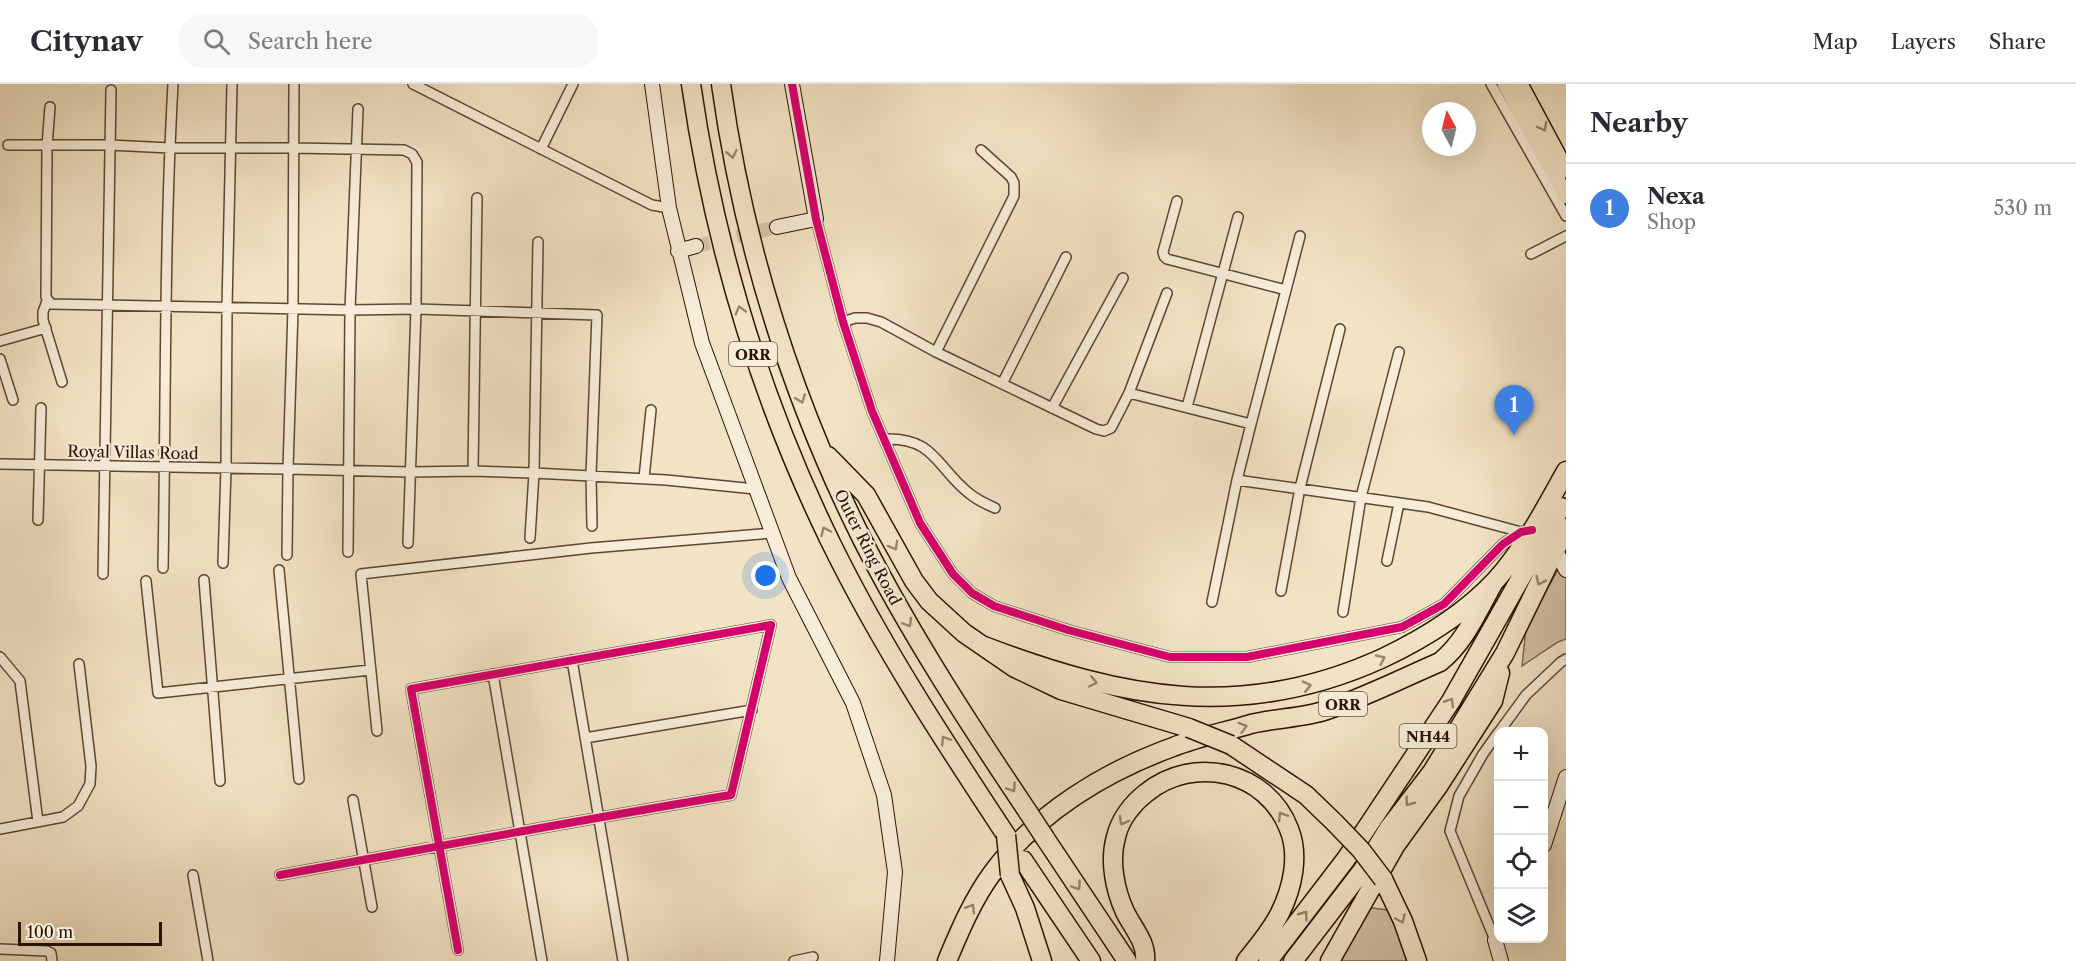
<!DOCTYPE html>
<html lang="en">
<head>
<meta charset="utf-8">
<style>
  :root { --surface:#fff; --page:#f7f7f7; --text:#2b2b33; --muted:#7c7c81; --line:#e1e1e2; --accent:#ea580c }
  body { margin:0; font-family:"Libre Caslon Text",serif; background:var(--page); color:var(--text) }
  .controls { position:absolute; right:18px; bottom:18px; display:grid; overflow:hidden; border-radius:12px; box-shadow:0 6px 24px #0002 }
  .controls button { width:54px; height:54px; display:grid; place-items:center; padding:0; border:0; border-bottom:2px solid var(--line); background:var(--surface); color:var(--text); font:30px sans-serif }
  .compass { position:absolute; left:1422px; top:18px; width:54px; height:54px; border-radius:50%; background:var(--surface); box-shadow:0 6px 24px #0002; rotate:353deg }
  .scale { position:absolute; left:18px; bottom:15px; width:144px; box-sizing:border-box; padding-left:6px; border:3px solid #2c1200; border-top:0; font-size:16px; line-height:21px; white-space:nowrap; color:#2c1200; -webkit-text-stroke:4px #f7edd9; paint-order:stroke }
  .you { position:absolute; left:766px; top:492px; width:21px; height:21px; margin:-15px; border:4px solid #fff; border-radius:50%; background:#1a73e8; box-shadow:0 0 0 9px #1a73e833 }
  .badge { display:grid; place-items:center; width:39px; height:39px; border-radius:50%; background:var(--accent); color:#fff; font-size:20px; font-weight:700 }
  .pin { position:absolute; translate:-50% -50px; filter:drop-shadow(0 2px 3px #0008) }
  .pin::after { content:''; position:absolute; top:32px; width:21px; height:18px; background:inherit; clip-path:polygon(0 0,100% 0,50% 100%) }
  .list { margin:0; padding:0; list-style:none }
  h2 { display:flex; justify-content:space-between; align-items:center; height:78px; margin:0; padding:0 24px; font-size:26px }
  h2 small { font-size:20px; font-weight:400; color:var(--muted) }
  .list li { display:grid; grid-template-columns:39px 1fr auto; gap:18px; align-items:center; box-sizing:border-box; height:90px; padding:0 24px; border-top:2px solid var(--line) }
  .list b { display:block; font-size:22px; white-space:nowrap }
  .list p { margin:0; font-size:20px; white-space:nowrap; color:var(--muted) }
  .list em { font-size:20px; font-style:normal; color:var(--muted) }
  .icon { flex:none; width:33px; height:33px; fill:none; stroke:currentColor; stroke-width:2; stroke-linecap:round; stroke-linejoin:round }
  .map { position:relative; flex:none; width:1566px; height:877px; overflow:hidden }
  header { display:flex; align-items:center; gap:36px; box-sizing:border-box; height:84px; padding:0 30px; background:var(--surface); border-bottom:2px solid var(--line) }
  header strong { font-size:28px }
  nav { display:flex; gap:33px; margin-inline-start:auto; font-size:21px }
  .search { width:420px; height:54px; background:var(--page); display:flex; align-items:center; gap:15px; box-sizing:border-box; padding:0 21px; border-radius:24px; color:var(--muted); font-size:22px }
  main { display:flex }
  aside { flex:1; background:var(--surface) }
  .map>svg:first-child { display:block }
  .green { fill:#d0bfa3; stroke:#7e6852; stroke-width:1.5 }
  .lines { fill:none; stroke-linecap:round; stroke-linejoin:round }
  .secondary-tunnel { stroke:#d4c4a7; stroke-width:14; stroke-dasharray:14 7; stroke-linecap:butt }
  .street-casing { stroke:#5e4631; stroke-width:12 }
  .secondary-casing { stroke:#2c1200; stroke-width:16 }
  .primary-casing { stroke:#2c1200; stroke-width:18 }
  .highway-casing { stroke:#2c1200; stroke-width:21 }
  .street { stroke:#f7edd9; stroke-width:9 }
  .secondary { stroke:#f7edd9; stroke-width:14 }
  .primary { stroke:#f2e3c4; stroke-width:15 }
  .highway { stroke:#f2e3c4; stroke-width:18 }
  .highway-bridge-casing { stroke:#2c1200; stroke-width:21; stroke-linecap:butt }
  .highway-bridge { stroke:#f2e3c4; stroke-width:18 }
  .cycleway-casing { stroke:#f7edd9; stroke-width:11 }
  .cycleway { stroke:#d6006c; stroke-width:8 }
  .oneway { stroke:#99856c }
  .labels { text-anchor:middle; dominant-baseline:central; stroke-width:4.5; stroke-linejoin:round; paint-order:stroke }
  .shield { fill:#f7edd9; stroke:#695441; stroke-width:1.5 }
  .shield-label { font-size:15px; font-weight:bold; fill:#2c1200 }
  .street-label { font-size:16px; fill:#2c1200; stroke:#f7edd9 }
</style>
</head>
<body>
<header>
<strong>Citynav</strong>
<div class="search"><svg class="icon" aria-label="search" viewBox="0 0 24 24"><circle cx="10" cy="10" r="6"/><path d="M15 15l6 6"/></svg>Search here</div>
<nav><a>Map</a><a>Layers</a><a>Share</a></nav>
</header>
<main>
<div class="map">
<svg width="1566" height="877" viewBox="0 0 1566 877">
  <rect width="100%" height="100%" fill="#f2e3c4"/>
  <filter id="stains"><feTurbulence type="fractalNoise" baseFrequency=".00333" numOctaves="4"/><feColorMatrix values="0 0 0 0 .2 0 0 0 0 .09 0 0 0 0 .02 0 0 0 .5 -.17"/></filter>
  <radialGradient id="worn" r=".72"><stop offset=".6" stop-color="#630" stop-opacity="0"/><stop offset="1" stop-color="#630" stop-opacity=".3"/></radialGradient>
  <path class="green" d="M1566,471V555L1558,558L1522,582L1526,544Z
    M1364,823L1388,826L1409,877H1335Z"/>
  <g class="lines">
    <path class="secondary-tunnel" d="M696,162L777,143"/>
    <defs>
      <path id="street" d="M294,0L293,225L288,385L410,388L473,387L534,389L530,454
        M413,0L636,113L652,121L669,124
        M1491,0L1566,132
        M50,23L47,62L46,213L51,220L350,226L416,225L597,231L591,391L592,442
        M8,61H110L170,64H294L404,66L412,70L417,78L416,225L408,459
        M541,65L573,0
        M1177,117L1163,168L1164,172L1167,175L1286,206L1251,340
        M816,135L843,238L872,327L920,439L953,490L972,509L994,522L1068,546L1170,573H1247L1402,543L1444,520L1503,460L1521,448L1531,446
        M538,158L534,389L666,396L755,405
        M1531,170L1566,152
        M1286,206L1300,152
        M47,217L43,228V236L62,298
        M843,238L855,234H867L881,238L936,268L1096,345L1104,347L1111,344L1129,309L1251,340L1237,396L1428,423L1521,448
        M0,257L46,244
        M936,268L1014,112V99L1011,93L981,66
        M0,275L13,316
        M1002,300L1066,173
        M1129,309L1167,209
        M1187,323L1238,133
        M1052,324L1123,194
        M884,355C936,353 936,384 970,410C977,416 986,420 995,424
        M0,380L288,385L287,471
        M473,387L477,114
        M644,394L651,326
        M38,436L41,324
        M348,468L350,226L358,25
        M1387,477L1399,419
        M223,479L226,385L227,223L232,0
        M163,484C166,323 164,161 173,0
        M279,486L299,695
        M103,490L111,6
        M204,496L220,697
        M146,497L158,609L370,586
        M1281,507L1300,404L1340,245
        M1212,518L1237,396
        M1343,528L1361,413L1399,268
        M0,573L20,597L38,738
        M572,576L623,877
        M493,590L542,877
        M377,647L361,490L591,464L772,449
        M1499,648L1526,611L1561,578L1566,575
        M585,654L752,626
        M353,716L372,823
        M0,745L63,733L78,722L90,700L91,682L79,580
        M193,791L208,877
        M280,791C430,764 580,736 731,711L771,541L411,605L458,866
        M1495,856L1450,747L1459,712L1483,670L1498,649
        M0,865L47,867L51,869L52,877
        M794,877L813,873"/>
      <path id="secondary" d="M652,0L669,124L702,259L789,494L853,619L884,711L895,788L887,877
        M777,143L816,135L792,0
        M678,167L696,162
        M1555,465L1566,486
        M1544,761L1566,693
        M1498,849L1495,856L1501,877"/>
      <path id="primary" d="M1505,0L1566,112
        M1520,0L1566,86"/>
      <path id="highway" d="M691,0C714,160 760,314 831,459C881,561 944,657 1006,751
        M721,0C743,159 791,313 863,457C911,551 969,640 1028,728
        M828,372L866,411L914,497L929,517L964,549L1015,584L1061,606L1189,644
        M984,562C1123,615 1243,638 1383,574C1423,555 1464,530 1495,497C1524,465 1545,425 1566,387
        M1231,661L1306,711L1335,739
        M1045,754L1127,877
        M1023,776L1091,877
        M1010,791L1025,824L1042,877
        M1383,795L1403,837L1417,877
        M947,877C960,846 973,815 993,788C1037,729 1104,688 1173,663C1198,653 1225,648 1251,640C1276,634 1303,634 1327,626C1365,613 1403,594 1440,578C1466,557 1478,526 1494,498
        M1145,877C1147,859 1133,844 1125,828C1115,806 1109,777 1116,753C1120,735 1133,719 1146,709C1194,670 1267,687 1289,745C1300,772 1292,805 1280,829C1271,847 1258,862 1246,877
        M1268,877L1346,775L1451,617L1561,423
        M1293,877L1362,787L1389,744L1432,688L1505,569L1566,444
        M1330,877L1395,762L1439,701L1493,617L1500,589"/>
    </defs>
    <use href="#street" class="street-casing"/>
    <use href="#secondary" class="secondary-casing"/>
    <use href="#primary" class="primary-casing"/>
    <use href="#highway" class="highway-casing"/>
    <use href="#street" class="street"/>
    <use href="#secondary" class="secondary"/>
    <use href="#primary" class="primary"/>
    <use href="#highway" class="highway"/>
    <defs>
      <path id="highway-bridge" d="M1189,644L1231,661
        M1028,728L1045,754
        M1335,739L1361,766L1383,795
        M1006,751L1010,791"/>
    </defs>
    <use href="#highway-bridge" class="highway-bridge-casing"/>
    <use href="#highway-bridge" class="highway-bridge"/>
    <defs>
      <path id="cycleway" d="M792,0L816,135L843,238L872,327L920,439L953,490L972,509L994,522L1068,546L1170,573H1247L1402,543L1444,520L1503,460L1521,448L1532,446
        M280,791C430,764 580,736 731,711L771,541L411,605L458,866"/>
    </defs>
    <use href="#cycleway" class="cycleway-casing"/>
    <use href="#cycleway" class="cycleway"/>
  </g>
  <defs><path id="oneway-chevron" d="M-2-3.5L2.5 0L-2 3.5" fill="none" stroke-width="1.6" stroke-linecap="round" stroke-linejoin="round" transform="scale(1.5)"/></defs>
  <g class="oneway">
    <use href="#oneway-chevron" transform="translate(1543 43) rotate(62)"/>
    <use href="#oneway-chevron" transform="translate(732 70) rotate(79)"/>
    <use href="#oneway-chevron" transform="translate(740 226) rotate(-106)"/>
    <use href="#oneway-chevron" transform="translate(801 315) rotate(69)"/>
    <use href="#oneway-chevron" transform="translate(825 447) rotate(-115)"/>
    <use href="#oneway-chevron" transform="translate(894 462) rotate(61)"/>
    <use href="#oneway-chevron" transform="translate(1540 497) rotate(116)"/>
    <use href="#oneway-chevron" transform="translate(908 539) rotate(60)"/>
    <use href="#oneway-chevron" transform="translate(1381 575) rotate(-25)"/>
    <use href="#oneway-chevron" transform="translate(1093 598) rotate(12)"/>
    <use href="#oneway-chevron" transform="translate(1307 602) rotate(-13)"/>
    <use href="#oneway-chevron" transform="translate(1450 618) rotate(-58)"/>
    <use href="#oneway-chevron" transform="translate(1243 643) rotate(-16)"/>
    <use href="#oneway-chevron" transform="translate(945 656) rotate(-122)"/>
    <use href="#oneway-chevron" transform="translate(1012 704) rotate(56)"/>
    <use href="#oneway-chevron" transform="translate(1409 718) rotate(127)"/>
    <use href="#oneway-chevron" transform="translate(1282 732) rotate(-121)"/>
    <use href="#oneway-chevron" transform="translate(1123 737) rotate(119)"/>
    <use href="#oneway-chevron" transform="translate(1077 802) rotate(56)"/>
    <use href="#oneway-chevron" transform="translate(971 824) rotate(-59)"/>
    <use href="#oneway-chevron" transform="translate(1304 831) rotate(-53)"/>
    <use href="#oneway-chevron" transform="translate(1401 835) rotate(67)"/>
  </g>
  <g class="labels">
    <g class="shield">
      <rect x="729" y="258" width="48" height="24" rx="4.5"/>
      <rect x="1319" y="608" width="48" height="24" rx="4.5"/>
      <rect x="1399.5" y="640" width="57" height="24" rx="4.5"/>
    </g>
    <g class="shield-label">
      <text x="753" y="270">ORR</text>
      <text x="1343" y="620">ORR</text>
      <text x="1428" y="652">NH44</text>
    </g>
    <g class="street-label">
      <text transform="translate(133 368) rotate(1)">Royal Villas Road</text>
      <text transform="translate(868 463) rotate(63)">Outer Ring Road</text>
    </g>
  </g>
  <rect width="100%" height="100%" filter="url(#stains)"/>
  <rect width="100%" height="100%" fill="url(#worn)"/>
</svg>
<div class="controls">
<button>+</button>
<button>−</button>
<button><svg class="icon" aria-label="locate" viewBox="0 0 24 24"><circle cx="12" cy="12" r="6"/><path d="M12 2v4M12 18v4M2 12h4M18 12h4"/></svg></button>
<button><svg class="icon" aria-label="layers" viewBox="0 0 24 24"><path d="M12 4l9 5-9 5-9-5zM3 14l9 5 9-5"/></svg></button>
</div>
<svg class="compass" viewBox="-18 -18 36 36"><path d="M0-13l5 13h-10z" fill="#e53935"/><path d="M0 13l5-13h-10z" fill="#7c7c81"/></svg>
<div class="scale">100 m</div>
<div class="you"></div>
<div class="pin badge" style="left:1514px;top:351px;background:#3f7fe0">1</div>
</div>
<aside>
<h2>Nearby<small></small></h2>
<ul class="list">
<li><span class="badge" style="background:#3f7fe0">1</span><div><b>Nexa</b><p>Shop</p></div><em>530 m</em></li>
</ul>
</aside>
</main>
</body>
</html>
